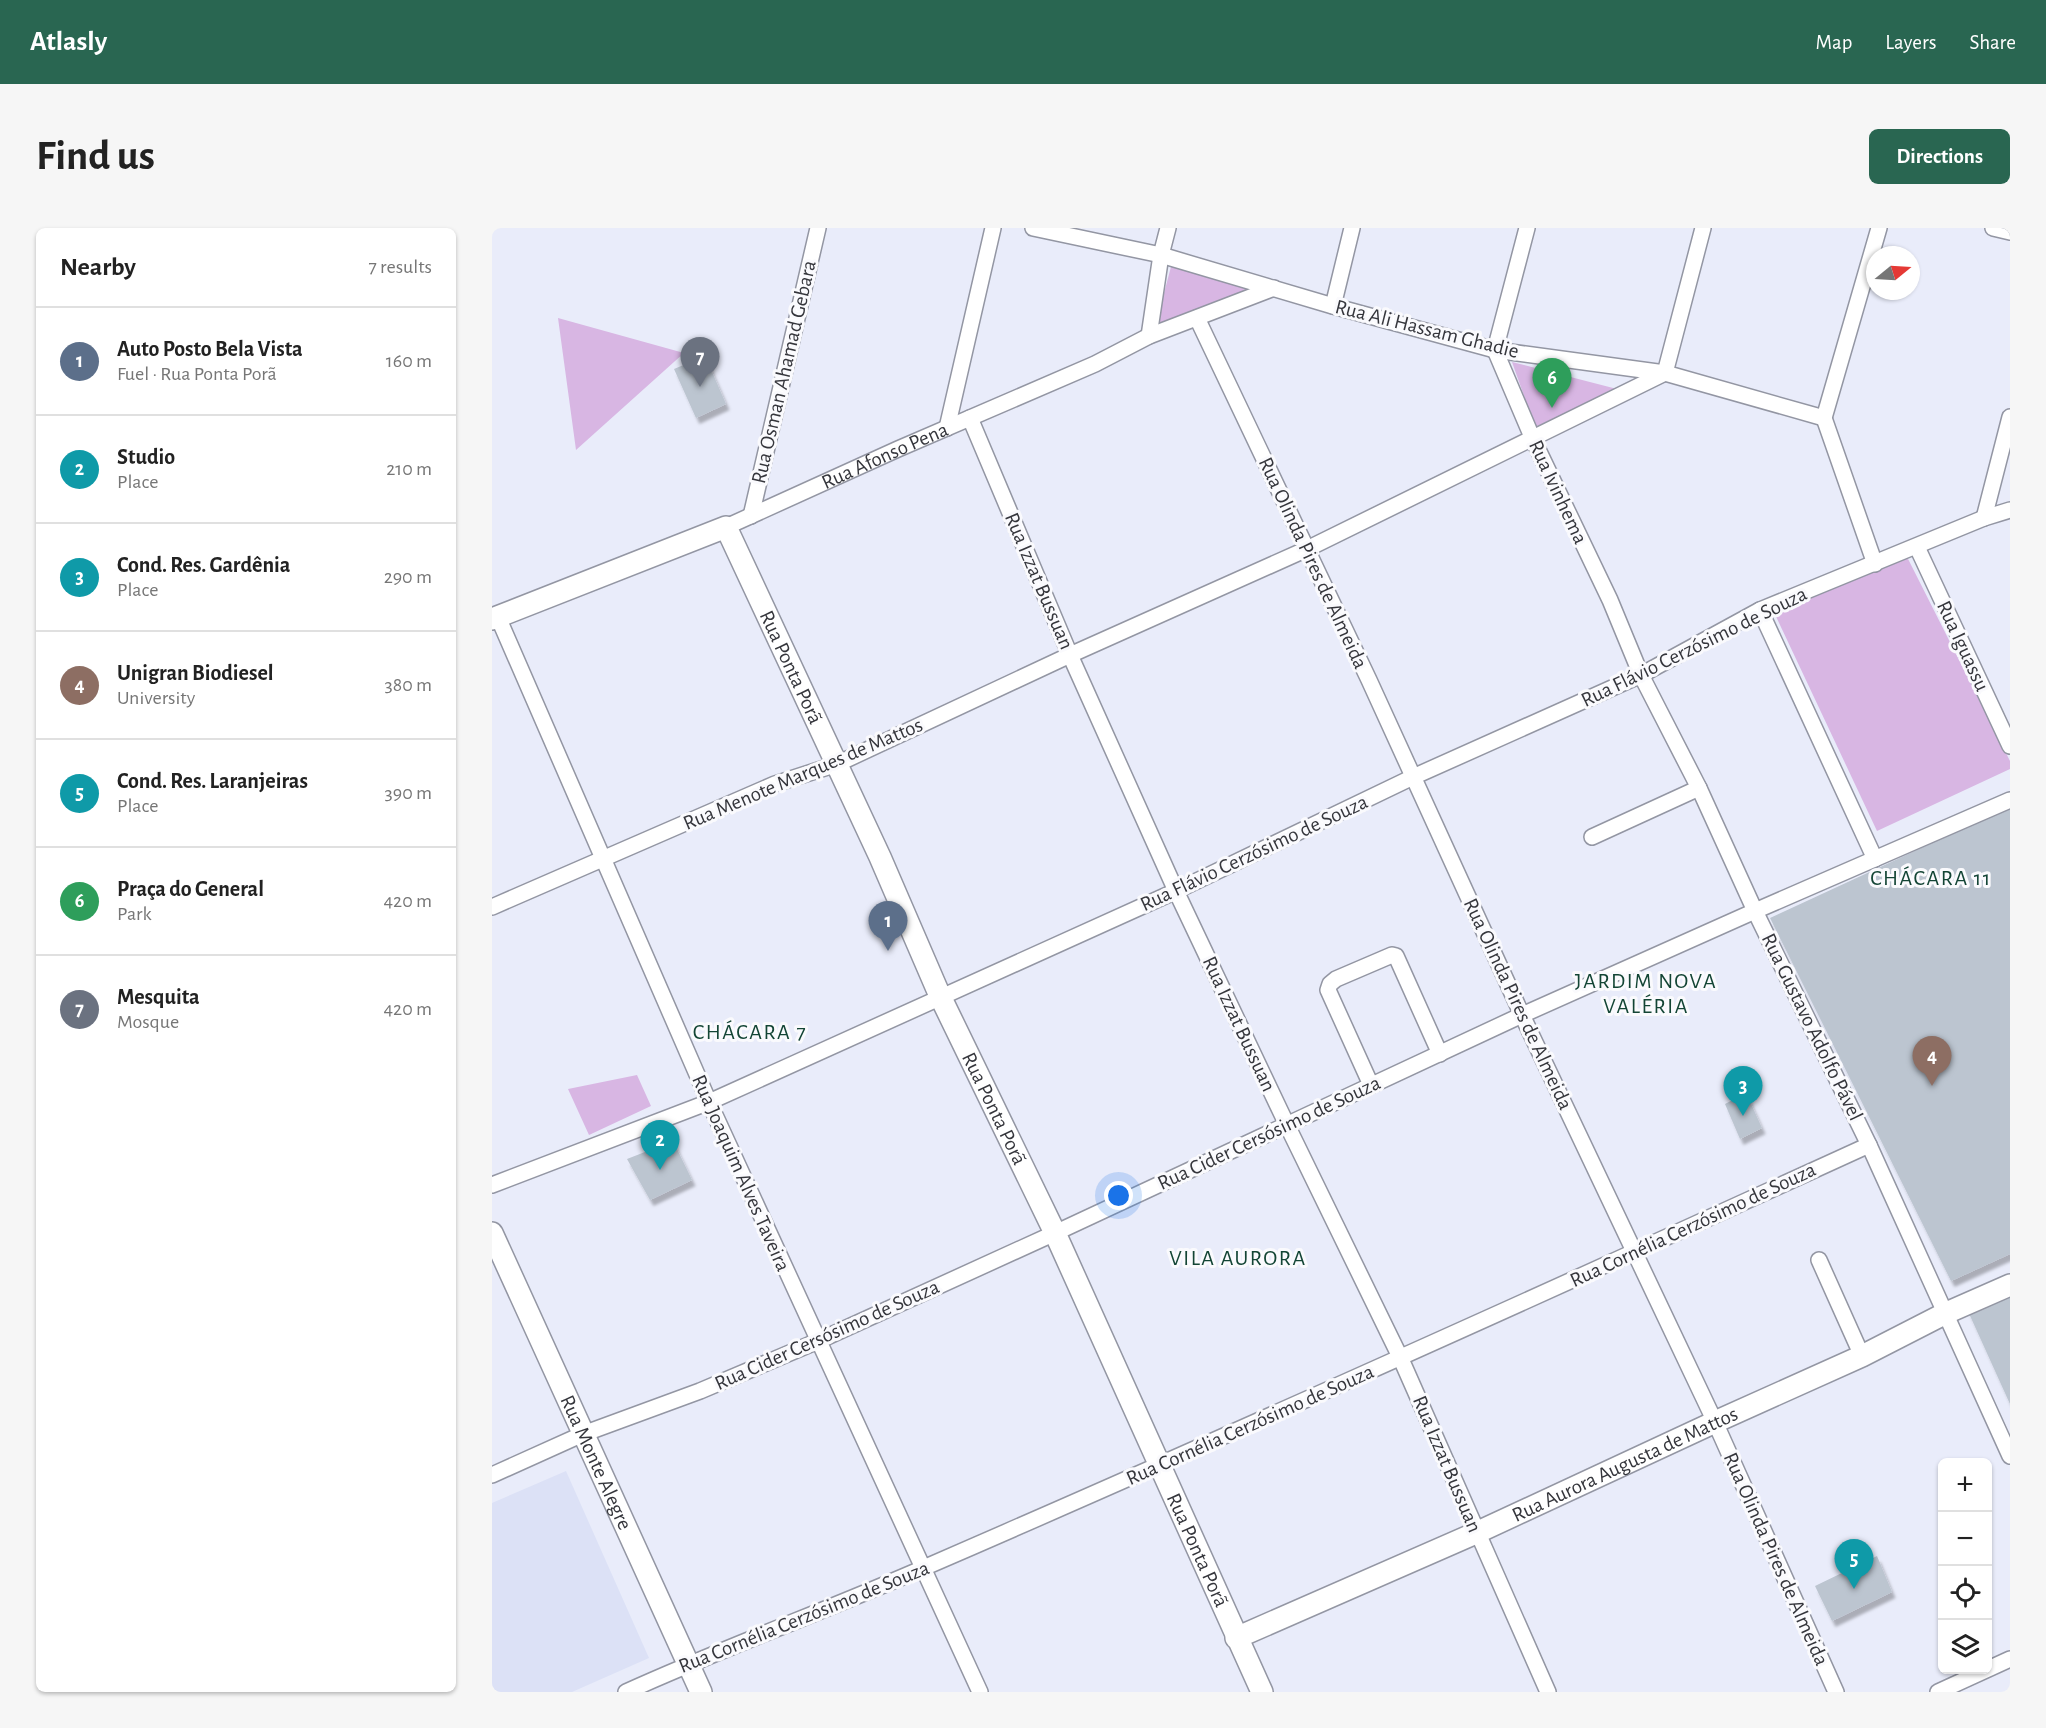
<!DOCTYPE html>
<html lang="en">
<head>
<meta charset="utf-8">
<style>
  :root { --surface:#fff; --page:#f6f6f6; --text:#222; --muted:#767676; --line:#e0e0e0; --accent:#296651 }
  body { margin:0; font-family:"Alegreya Sans",sans-serif; background:var(--page); color:var(--text) }
  .controls { position:absolute; right:18px; bottom:18px; display:grid; overflow:hidden; border-radius:9px; box-shadow:0 2px 4px #0004 }
  .controls button { width:54px; height:54px; display:grid; place-items:center; padding:0; border:0; border-bottom:2px solid var(--line); background:var(--surface); color:var(--text); font:30px sans-serif }
  .compass { position:absolute; left:1374px; top:18px; width:54px; height:54px; border-radius:50%; background:var(--surface); box-shadow:0 2px 4px #0004; rotate:72deg }
  .you { position:absolute; left:627px; top:968px; width:21px; height:21px; margin:-15px; border:4px solid #fff; border-radius:50%; background:#1a73e8; box-shadow:0 0 0 9px #1a73e833 }
  .badge { display:grid; place-items:center; width:39px; height:39px; border-radius:50%; background:var(--accent); color:#fff; font-size:20px; font-weight:700 }
  .pin { position:absolute; translate:-50% -50px; filter:drop-shadow(0 2px 3px #0008) }
  .pin::after { content:''; position:absolute; top:32px; width:21px; height:18px; background:inherit; clip-path:polygon(0 0,100% 0,50% 100%) }
  .list { margin:0; padding:0; list-style:none }
  h2 { display:flex; justify-content:space-between; align-items:center; height:78px; margin:0; padding:0 24px; font-size:26px }
  h2 small { font-size:20px; font-weight:400; color:var(--muted) }
  .list li { display:grid; grid-template-columns:39px 1fr auto; gap:18px; align-items:center; box-sizing:border-box; height:108px; padding:0 24px; border-top:2px solid var(--line) }
  .list b { display:block; font-size:22px; white-space:nowrap }
  .list p { margin:0; font-size:20px; white-space:nowrap; color:var(--muted) }
  .list em { font-size:20px; font-style:normal; color:var(--muted) }
  .icon { flex:none; width:33px; height:33px; fill:none; stroke:currentColor; stroke-width:2; stroke-linecap:round; stroke-linejoin:round }
  .map { position:relative; flex:none; width:1518px; height:1464px; overflow:hidden; border-radius:9px }
  header { display:flex; align-items:center; gap:36px; box-sizing:border-box; height:84px; padding:0 30px; background:var(--accent); color:#fff }
  header strong { font-size:28px }
  nav { display:flex; gap:33px; margin-inline-start:auto; font-size:21px }
  .intro { display:flex; align-items:center; justify-content:space-between; box-sizing:border-box; height:144px; padding:0 36px }
  h1 { margin:0; font-size:42px }
  .button { padding:15px 27px; border-radius:9px; background:var(--accent); color:#fff; font-size:21px; font-weight:700 }
  main { display:flex; gap:36px; padding:0 36px }
  aside { flex:1; background:var(--surface); border-radius:9px; box-shadow:0 2px 4px #0004 }
  .map>svg:first-child { display:block }
  .built { fill:#dce1f6 }
  .green { fill:#d8b6e3 }
  .building { fill:#bcc5d0; filter:url(#shadow) }
  .lines { fill:none; stroke-linecap:round; stroke-linejoin:round }
  .street-casing { stroke:#9396a3; stroke-width:18 }
  .secondary-casing { stroke:#9396a3; stroke-width:24 }
  .street { stroke:#fff; stroke-width:15 }
  .secondary { stroke:#fff; stroke-width:21 }
  .labels { text-anchor:middle; dominant-baseline:central; stroke-width:6; stroke-linejoin:round; paint-order:stroke }
  .street-label { font-size:21px; fill:#35363c; stroke:#fafafd }
  .neighbourhood-label { font-size:22px; letter-spacing:1.5px; fill:#134535; stroke:#fafafd }
</style>
</head>
<body>
<header>
<strong>Atlasly</strong>
<nav><a>Map</a><a>Layers</a><a>Share</a></nav>
</header>
<div class="intro"><h1>Find us</h1><a class="button">Directions</a></div>
<main>
<aside>
<h2>Nearby<small>7 results</small></h2>
<ul class="list">
<li><span class="badge" style="background:#5c6f8a">1</span><div><b>Auto Posto Bela Vista</b><p>Fuel · Rua Ponta Porã</p></div><em>160 m</em></li>
<li><span class="badge" style="background:#0f9aa8">2</span><div><b>Studio</b><p>Place</p></div><em>210 m</em></li>
<li><span class="badge" style="background:#0f9aa8">3</span><div><b>Cond. Res. Gardênia</b><p>Place</p></div><em>290 m</em></li>
<li><span class="badge" style="background:#8d6e63">4</span><div><b>Unigran Biodiesel</b><p>University</p></div><em>380 m</em></li>
<li><span class="badge" style="background:#0f9aa8">5</span><div><b>Cond. Res. Laranjeiras</b><p>Place</p></div><em>390 m</em></li>
<li><span class="badge" style="background:#2e9e5b">6</span><div><b>Praça do General</b><p>Park</p></div><em>420 m</em></li>
<li><span class="badge" style="background:#6b7280">7</span><div><b>Mesquita</b><p>Mosque</p></div><em>420 m</em></li>
</ul>
</aside>
<div class="map">
<svg width="1518" height="1464" viewBox="0 0 1518 1464">
  <defs>
    <filter id="shadow"><feDropShadow dx="3.5" dy="6" stdDeviation="1.5" flood-color="#0004"/></filter>
  </defs>
  <rect width="100%" height="100%" fill="#e9ecfa"/>
  <path class="built" d="M74,1243L157,1430L80,1464H0V1275Z"/>
  <path class="green" d="M680,35L769,59L663,99Z
    M66,90L192,125L84,222Z
    M1020,134L1125,161L1043,199Z
    M1410,319L1518,533V541L1385,603L1281,382Z
    M145,847L159,878L97,907L76,861Z"/>
  <path class="building" d="M213,128L234,176L204,190L182,141Z
    M1518,579V1026L1459,1053L1278,690Z
    M1254,865L1270,900L1248,911L1233,876Z
    M181,913L200,952L158,972L135,931Z
    M1518,1062V1176L1475,1081Z
    M1385,1328L1400,1364L1340,1393L1323,1358Z"/>
  <g class="lines">
    <defs>
      <g id="street">
        <path d="M541,0L669,27L841,78L1003,122L1173,145L1332,190"/>
        <path d="M1035,0L1003,122L1040,209L1118,372L1149,447L1207,560L1263,683L1377,917L1518,1228"/>
        <path d="M1501,0L1518,4"/>
        <path d="M841,78L860,0"/>
        <path d="M705,90L877,452L1030,787L1223,1194L1344,1464"/>
        <path d="M657,108L669,27L676,0"/>
        <path d="M478,190L578,427L684,663L795,897L909,1131L1056,1464"/>
        <path d="M1332,190L1387,0"/>
        <path d="M1332,190L1383,336"/>
        <path d="M455,200L501,0"/>
        <path d="M259,288L326,0"/>
        <path d="M1492,290L1518,189"/>
        <path id="s1" d="M234,299L406,221L603,136L657,108L782,60"/>
        <path d="M1425,319L1518,518"/>
        <path d="M1268,382L1383,631"/>
        <path d="M6,389L217,874L488,1464"/>
        <path d="M1100,609L1207,560"/>
        <path d="M0,679L283,556L345,536L578,427L815,321L1173,145L1211,0"/>
        <path d="M879,857L836,762L838,756L844,751L900,727L904,728L948,826"/>
        <path d="M0,957L217,874L684,663L921,549L1149,447L1268,382L1492,290L1518,282"/>
        <path d="M1327,1032L1370,1128"/>
        <path d="M0,1247L91,1206L208,1163L326,1113L563,1005L1030,787L1263,683L1518,572"/>
        <path d="M134,1464C233,1419 336,1382 436,1338C752,1201 1064,1060 1377,917"/>
        <path d="M1446,1464L1518,1431"/>
      </g>
      <g id="secondary">
        <path id="s2" d="M0,391L234,299L388,629L448,768L563,1005L770,1464"/>
        <path id="s3" d="M0,1005L209,1464"/>
        <path id="s4" d="M744,1410L984,1305L1223,1194L1370,1128L1452,1086L1518,1057"/>
      </g>
    </defs>
    <use href="#street" class="street-casing"/>
    <use href="#secondary" class="secondary-casing"/>
    <use href="#street" class="street"/>
    <use href="#secondary" class="secondary"/>
  </g>
  <g class="labels">
    <g class="street-label">
      <text transform="translate(935 101) rotate(14)">Rua Ali Hassam Ghadie</text>
      <text transform="translate(292 144) rotate(-77)">Rua Osman Ahamad Gebara</text>
      <text stroke="none"><textPath href="#s1" startOffset="174">Rua Afonso Pena</textPath></text>
      <text transform="translate(1066 264) rotate(65)">Rua Ivinhema</text>
      <text transform="translate(821 335) rotate(65)">Rua Olinda Pires de Almeida</text>
      <text transform="translate(547 353) rotate(67)">Rua Izzat Bussuan</text>
      <text transform="translate(1471 418) rotate(65)">Rua Iguassu</text>
      <text transform="translate(1202 419) rotate(-26)">Rua Flávio Cerzósimo de Souza</text>
      <text stroke="none"><textPath href="#s2" startOffset="406">Rua Ponta Porã</textPath></text>
      <text transform="translate(311 546) rotate(-23)">Rua Menote Marques de Mattos</text>
      <text transform="translate(762 625) rotate(-25)">Rua Flávio Cerzósimo de Souza</text>
      <text transform="translate(1026 776) rotate(65)">Rua Olinda Pires de Almeida</text>
      <text transform="translate(747 796) rotate(65)">Rua Izzat Bussuan</text>
      <text transform="translate(1320 799) rotate(64)">Rua Gustavo Adolfo Pável</text>
      <text stroke="none"><textPath href="#s2" startOffset="892">Rua Ponta Porã</textPath></text>
      <text transform="translate(777 905) rotate(-25)">Rua Cider Cersósimo de Souza</text>
      <text transform="translate(249 945) rotate(66)">Rua Joaquim Alves Taveira</text>
      <text transform="translate(1201 997) rotate(-25)">Rua Cornélia Cerzósimo de Souza</text>
      <text transform="translate(335 1107) rotate(-24)">Rua Cider Cersósimo de Souza</text>
      <text transform="translate(758 1197) rotate(-24)">Rua Cornélia Cerzósimo de Souza</text>
      <text stroke="none"><textPath href="#s3" startOffset="252">Rua Monte Alegre</textPath></text>
      <text transform="translate(955 1236) rotate(67)">Rua Izzat Bussuan</text>
      <text stroke="none"><textPath href="#s4" startOffset="426">Rua Aurora Augusta de Mattos</textPath></text>
      <text stroke="none"><textPath href="#s2" startOffset="1378">Rua Ponta Porã</textPath></text>
      <text transform="translate(1284 1331) rotate(66)">Rua Olinda Pires de Almeida</text>
      <text transform="translate(312 1389) rotate(-22)">Rua Cornélia Cerzósimo de Souza</text>
    </g>
    <g class="neighbourhood-label">
      <text x="1439" y="650">CHÁCARA 11</text>
      <text x="1154" y="753">JARDIM NOVA<tspan x="1154" dy="25">VALÉRIA</tspan></text>
      <text x="258" y="804">CHÁCARA 7</text>
      <text x="746" y="1030">VILA AURORA</text>
    </g>
  </g>
</svg>
<div class="controls">
<button>+</button>
<button>−</button>
<button><svg class="icon" aria-label="locate" viewBox="0 0 24 24"><circle cx="12" cy="12" r="6"/><path d="M12 2v4M12 18v4M2 12h4M18 12h4"/></svg></button>
<button><svg class="icon" aria-label="layers" viewBox="0 0 24 24"><path d="M12 4l9 5-9 5-9-5zM3 14l9 5 9-5"/></svg></button>
</div>
<svg class="compass" viewBox="-18 -18 36 36"><path d="M0-13l5 13h-10z" fill="#e53935"/><path d="M0 13l5-13h-10z" fill="#767676"/></svg>
<div class="you"></div>
<div class="pin badge" style="left:396px;top:723px;background:#5c6f8a">1</div>
<div class="pin badge" style="left:168px;top:942px;background:#0f9aa8">2</div>
<div class="pin badge" style="left:1251px;top:888px;background:#0f9aa8">3</div>
<div class="pin badge" style="left:1440px;top:858px;background:#8d6e63">4</div>
<div class="pin badge" style="left:1362px;top:1361px;background:#0f9aa8">5</div>
<div class="pin badge" style="left:1060px;top:180px;background:#2e9e5b">6</div>
<div class="pin badge" style="left:208px;top:159px;background:#6b7280">7</div>
</div>
</main>
</body>
</html>
